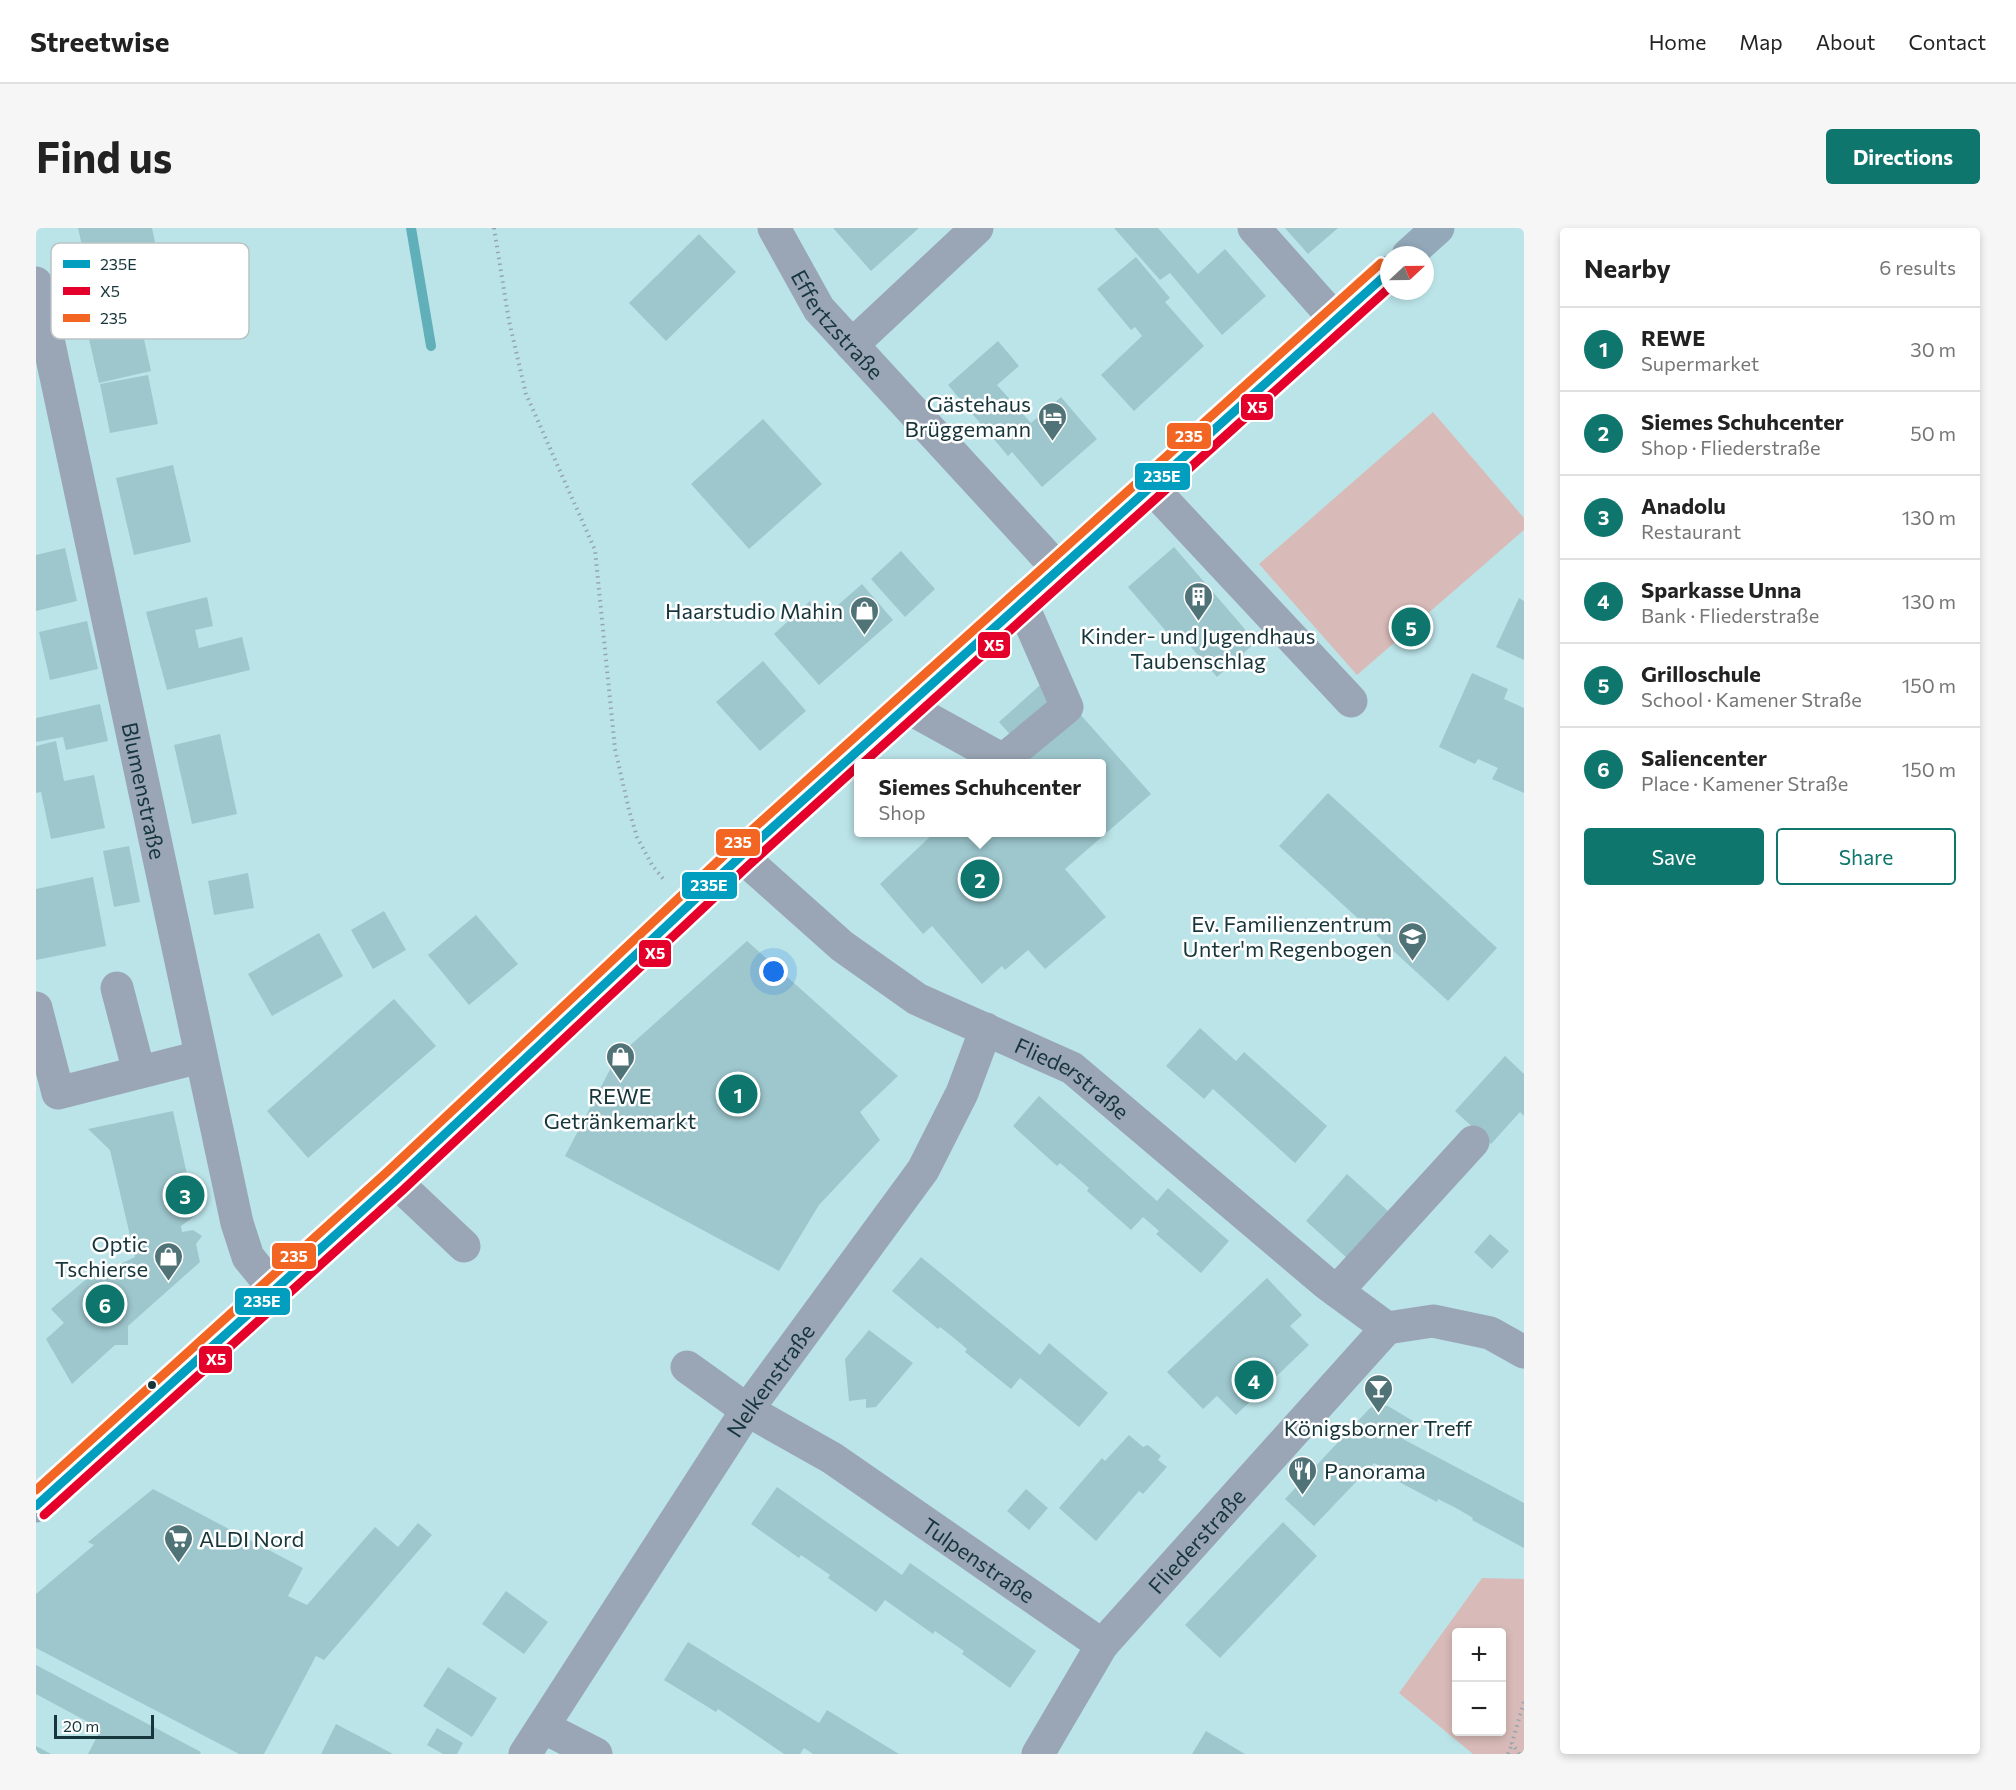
<!DOCTYPE html>
<html lang="en">
<head>
<meta charset="utf-8">
<style>
  :root { --surface:#fff; --page:#f6f6f6; --text:#222; --muted:#767676; --line:#e0e0e0; --accent:#0f766e }
  body { margin:0; font-family:Commissioner,sans-serif; background:var(--page); color:var(--text) }
  .controls { position:absolute; right:18px; bottom:18px; display:grid; overflow:hidden; border-radius:6px; box-shadow:0 3px 9px #0003 }
  .controls button { width:54px; height:54px; display:grid; place-items:center; padding:0; border:0; border-bottom:2px solid var(--line); background:var(--surface); color:var(--text); font:30px sans-serif }
  .compass { position:absolute; left:1344px; top:18px; width:54px; height:54px; border-radius:50%; background:var(--surface); box-shadow:0 3px 9px #0003; rotate:68deg }
  .scale { position:absolute; left:18px; bottom:15px; width:100px; box-sizing:border-box; padding-left:6px; border:3px solid #17363b; border-top:0; font-size:16px; line-height:21px; white-space:nowrap; color:#17363b; -webkit-text-stroke:4px #fff; paint-order:stroke }
  .you { position:absolute; left:738px; top:744px; width:21px; height:21px; margin:-15px; border:4px solid #fff; border-radius:50%; background:#1a73e8; box-shadow:0 0 0 9px #1a73e833 }
  .badge { display:grid; place-items:center; width:39px; height:39px; border-radius:50%; background:var(--accent); color:#fff; font-size:20px; font-weight:700 }
  .pin { position:absolute; translate:-50% -50%; border:3px solid #fff; box-shadow:0 2px 6px #0006 }
  .popup { position:absolute; left:818px; top:531px; width:252px; height:78px; box-sizing:border-box; display:grid; place-content:center; border-radius:6px; background:var(--surface); filter:drop-shadow(0 2px 4px #0005); font-size:20px; white-space:nowrap; color:var(--muted) }
  .popup b { font-size:22px; color:var(--text) }
  .popup::after { content:''; position:absolute; left:50%; top:100%; margin-left:-12px; border:12px solid transparent; border-top-color:var(--surface) }
  .list { margin:0; padding:0; list-style:none }
  h2 { display:flex; justify-content:space-between; align-items:center; height:78px; margin:0; padding:0 24px; font-size:26px }
  h2 small { font-size:20px; font-weight:400; color:var(--muted) }
  .list li { display:grid; grid-template-columns:39px 1fr auto; gap:18px; align-items:center; box-sizing:border-box; height:84px; padding:0 24px; border-top:2px solid var(--line) }
  .list b { display:block; font-size:22px; white-space:nowrap }
  .list p { margin:0; font-size:20px; white-space:nowrap; color:var(--muted) }
  .list em { font-size:20px; font-style:normal; color:var(--muted) }
  .actions { display:flex; gap:12px; padding:18px 24px }
  .actions a { flex:1; padding:14px 0; border:2px solid var(--accent); border-radius:6px; text-align:center; font-size:21px; color:var(--accent) }
  .actions .main { background:var(--accent); color:#fff }
  .map { position:relative; flex:none; width:1488px; height:1526px; overflow:hidden; border-radius:6px }
  header { display:flex; align-items:center; gap:36px; box-sizing:border-box; height:84px; padding:0 30px; background:var(--surface); border-bottom:2px solid var(--line) }
  header strong { font-size:28px }
  nav { display:flex; gap:33px; margin-inline-start:auto; font-size:21px }
  .intro { display:flex; align-items:center; justify-content:space-between; box-sizing:border-box; height:144px; padding:0 36px }
  h1 { margin:0; font-size:42px }
  .button { padding:15px 27px; border-radius:6px; background:var(--accent); color:#fff; font-size:21px; font-weight:700 }
  main { display:flex; gap:36px; padding:0 36px }
  aside { flex:1; background:var(--surface); border-radius:6px; box-shadow:0 3px 9px #0003 }
  .map>svg:first-child { display:block }
  .green { fill:#d8bbb8; fill-rule:evenodd }
  .lines { fill:none; stroke-linecap:round; stroke-linejoin:round }
  .stream { stroke:#61b0b9; stroke-width:10 }
  .building { fill:#9dc7cd }
  .path { stroke:#95a5b0; stroke-width:4; stroke-dasharray:1.5 4.5; stroke-linecap:butt }
  .minor { stroke:#9aa6b6; stroke-width:33 }
  .major { stroke:#93a8b8; stroke-width:33 }
  .bus-1-casing { stroke:#fff; stroke-width:14 }
  .bus-2-casing { stroke:#fff; stroke-width:14 }
  .bus-3-casing { stroke:#fff; stroke-width:14 }
  .bus-1 { stroke:#029ebf; stroke-width:9 }
  .bus-2 { stroke:#e4002b; stroke-width:9 }
  .bus-3 { stroke:#f26522; stroke-width:9 }
  .bus-dot { fill:#17363b; stroke:#fff; stroke-width:2 }
  .labels { text-anchor:middle; dominant-baseline:central; stroke-width:5; stroke-linejoin:round; paint-order:stroke }
  .street-label { font-size:22px; fill:#17363b; stroke:#fff }
  .poi-label { font-size:22px; fill:#17363b; stroke:#fff; text-anchor:end }
  .key { fill:#fff; stroke:#b9c3c4; stroke-width:1.5 }
  .key-label { font-size:16px; fill:#17363b }
  .line-badge { stroke:#fff; stroke-width:2 }
  .badge-label { font-size:16px; text-anchor:middle; font-weight:bold; fill:#fff }
</style>
</head>
<body>
<header>
<strong>Streetwise</strong>
<nav><a>Home</a><a>Map</a><a>About</a><a>Contact</a></nav>
</header>
<div class="intro"><h1>Find us</h1><a class="button">Directions</a></div>
<main>
<div class="map">
<svg width="1488" height="1526" viewBox="0 0 1488 1526">
  <rect width="100%" height="100%" fill="#bbe4e9"/>
  <path class="green" d="M1397,184L1488,290V302L1321,447L1223,336Z
    M1446,1350L1488,1351V1526H1437L1363,1465ZM1420,1404H1466V1504H1420Z"/>
  <g class="lines">
    <path class="stream" d="M375,0L395,118"/>
  </g>
  <path class="building" d="M42,0H116L129,59L59,75Z
    M797,0H883L835,43Z
    M1078,0H1122L1162,46L1189,21L1230,68L1186,107L1134,45L1124,52Z
    M1249,0H1302L1272,26Z
    M663,6L700,44L630,113L593,75Z
    M1100,29L1134,70L1129,74L1168,118L1098,183L1065,147L1106,108L1099,99L1095,102L1061,61Z
    M105,98L115,143L63,155L53,111Z
    M962,113L983,138L961,157L995,195L1025,169L1061,211L1006,259L976,224L972,228L912,157Z
    M112,147L122,196L74,205L64,156Z
    M727,191L786,256L713,321L655,256Z
    M137,237L155,314L98,327L80,250Z
    M1138,319L1220,414L1181,449L1147,410L1141,416L1092,359Z
    M29,320L41,373L0,383V327Z
    M865,323L899,361L869,389L835,351Z
    M826,356L857,392L783,457L738,406L774,373L787,390Z
    M171,369L177,398L159,402L163,420L206,409L214,442L131,462L110,384Z
    M1483,370L1488,373V432L1460,419Z
    M51,393L62,441L14,452L3,404Z
    M727,433L770,483L724,523L680,474Z
    M1436,445L1472,461L1468,471L1488,480V565L1456,551L1462,540L1442,531L1439,536L1403,519Z
    M1012,450L1115,566L1029,641L1070,689L1009,741L992,722L969,742L966,738L946,756L896,698L887,706L844,656L899,604H1066V536H1000L963,494Z
    M64,476L72,513L30,522L27,509L0,514V490Z
    M184,506L201,586L156,596L138,517Z
    M20,513L28,553L58,547L69,600L15,611L5,564L0,565V518Z
    M1292,565L1461,720L1412,773L1243,618Z
    M93,618L104,674L78,679L67,623Z
    M212,645L218,680L178,687L172,653Z
    M57,649L70,718L0,732V661Z
    M348,683L370,722L337,741L315,702Z
    M440,687L482,736L433,777L392,727Z
    M283,705L307,748L236,788L212,746Z
    M711,713L862,848L824,884L844,912L783,977L743,1043L529,928L580,830Z
    M358,771L400,818L272,930L231,883Z
    M1164,800L1200,833L1208,824L1291,898L1259,935L1177,861L1168,871L1130,838Z
    M1469,828L1488,846V888L1484,884L1455,916L1419,883Z
    M1003,868L1121,973L1132,960L1193,1013L1165,1045L1120,1006L1123,1003L1107,989L1095,1002L1051,963L1053,960L1024,935L1021,938L977,898Z
    M137,883L160,987L145,998L146,1004L157,1002L166,1008L160,1016L164,1034L92,1098V1117H79L36,1156L10,1111L28,1095L15,1081L48,1053L99,1029L74,922L52,901Z
    M1311,946L1352,983L1311,1030L1270,993Z
    M1454,1006L1473,1023L1456,1041L1438,1024Z
    M885,1029L1004,1127L1013,1115L1072,1165L1043,1199L984,1150L975,1161L929,1124L931,1121L918,1110L904,1099L902,1101L856,1063Z
    M1231,1050L1266,1087L1254,1098L1273,1117L1200,1187L1181,1168L1167,1181L1131,1144Z
    M833,1102L877,1135L840,1179L830,1180V1171L813,1173L809,1131Z
    M1341,1177L1352,1178L1377,1193L1367,1211L1488,1275V1320L1436,1292L1437,1290L1420,1280L1402,1271L1401,1274L1348,1246L1351,1242L1338,1235L1278,1298L1249,1271L1334,1180Z
    M1093,1207L1107,1219L1112,1217L1125,1228L1122,1232L1131,1239L1107,1266L1103,1263L1060,1313L1023,1280L1066,1230L1069,1233Z
    M741,1259L866,1347L874,1335L1000,1423L974,1460L926,1426L928,1423L899,1403L897,1406L849,1372L840,1384L792,1350L794,1347L765,1327L763,1330L715,1296Z
    M117,1261L267,1340L252,1368L271,1377L339,1299L362,1319L382,1295L396,1307L288,1432L280,1428L228,1526H203L0,1420V1366L58,1317L52,1314Z
    M990,1261L1012,1280L993,1302L971,1283Z
    M1247,1294L1281,1328L1184,1430L1149,1397Z
    M470,1363L512,1394L488,1426L446,1396Z
    M652,1414L783,1495L791,1482L863,1526H777L768,1520L764,1526H748L682,1481L680,1484L628,1452Z
    M0,1437L165,1524L164,1526H52L65,1501L0,1466Z
    M412,1439L461,1470L436,1509L387,1478Z
    M300,1496L357,1526H285Z
    M401,1500L427,1515L421,1526H407L391,1517Z
    M1170,1503L1209,1526H1156Z
    M0,1518L15,1526H0Z"/>
  <g class="lines">
    <path class="path" d="M458,0L473,93L490,166L559,322L579,521L593,582L601,609L616,637L629,653
      M1472,1526L1476,1516
      M1483,1526L1476,1515L1488,1473"/>
    <g class="minor">
      <path id="s1" d="M738,0L783,81L1023,342"/>
      <path d="M1218,0L1299,91"/>
      <path id="s2" d="M0,55L201,995L212,1029L238,1061"/>
      <path d="M816,117L941,0"/>
      <path d="M1115,259L1315,473"/>
      <path d="M871,479L967,532L1031,479L986,376"/>
      <path id="s3" d="M705,628L806,718L881,771L1036,840L1291,1056L1351,1100L1397,1093L1454,1105L1488,1124"/>
      <path d="M81,760L103,844"/>
      <path d="M0,780L22,865L164,829"/>
      <path d="M359,953L428,1018"/>
      <path d="M1301,1063L1437,914"/>
      <path id="s4" d="M651,1139L711,1182L796,1230L1066,1417"/>
      <path d="M507,1499L560,1526"/>
      <path id="s5" d="M489,1526L711,1182L887,942L926,865L950,801"/>
      <path id="s6" d="M1002,1526L1066,1417L1351,1100"/>
    </g>
    <path class="major" d="M1372,27L1402,0
      M0,1278L359,953L705,628L1353,44"/>
    <defs>
      <path id="bus-1" d="M0,1278L359,953L705,628L1353,44"/>
      <path id="bus-2" d="M826,536L1353,60
        M8,1287L367,962L713,637L822,538"/>
      <path id="bus-3" d="M0,1262L351,944L697,619L1345,35"/>
    </defs>
    <use href="#bus-1" class="bus-1-casing"/>
    <use href="#bus-2" class="bus-2-casing"/>
    <use href="#bus-3" class="bus-3-casing"/>
    <use href="#bus-1" class="bus-1"/>
    <use href="#bus-2" class="bus-2"/>
    <use href="#bus-3" class="bus-3"/>
  </g>
  <defs>
    <symbol id="hotel-pin" viewBox="-11 -11 22 30"><path d="M0 17L-7.5 6A9.5 9.5 0 1 1 7.5 6Z" fill="#507378" stroke="#fff"/><path d="M-6-4.5h1.5V1H6V5H4.5V3h-9V5H-6ZM-4 0a1.8 1.8 0 1 1 3.6 0ZM.5 0V-2.5h3Q6-2.5 6 0Z" fill="#fff"/></symbol>
    <symbol id="building-pin" viewBox="-11 -11 22 30"><path d="M0 17L-7.5 6A9.5 9.5 0 1 1 7.5 6Z" fill="#507378" stroke="#fff"/><path d="M-4-6H4V6H1V3H-1V6H-4ZM-2.5-4.3h1.7v1.8h-1.7ZM.8-4.3h1.7v1.8H.8ZM-2.5-1h1.7V.8h-1.7ZM.8-1h1.7V.8H.8Z" fill="#fff"/></symbol>
    <symbol id="shop-pin" viewBox="-11 -11 22 30"><path d="M0 17L-7.5 6A9.5 9.5 0 1 1 7.5 6Z" fill="#507378" stroke="#fff"/><path d="M-5-2.5h2.3a2.7 3.5 0 0 1 5.4 0H5L5.5 6h-11ZM-1.5-2.5h3a1.5 2.3 0 0 0-3 0Z" fill="#fff"/></symbol>
    <symbol id="school-pin" viewBox="-11 -11 22 30"><path d="M0 17L-7.5 6A9.5 9.5 0 1 1 7.5 6Z" fill="#507378" stroke="#fff"/><path d="M0-5L7-2L0 1L-7-2ZM-4 1L0 2.5L4 1V4Q0 6-4 4Z" fill="#fff"/></symbol>
    <symbol id="bar-pin" viewBox="-11 -11 22 30"><path d="M0 17L-7.5 6A9.5 9.5 0 1 1 7.5 6Z" fill="#507378" stroke="#fff"/><path d="M-6-5H6L.8 .8V4.5H3.5V6h-7V4.5H-.8V.8Z" fill="#fff"/></symbol>
    <symbol id="restaurant-pin" viewBox="-11 -11 22 30"><path d="M0 17L-7.5 6A9.5 9.5 0 1 1 7.5 6Z" fill="#507378" stroke="#fff"/><path d="M-5-6h1v4h1v-4h1v4h1v-4h1v5L-1.5 .5V6h-2V.5L-5-1ZM5-6V6H3V1.5H1.5Q1.5-4 5-6Z" fill="#fff"/></symbol>
    <symbol id="supermarket-pin" viewBox="-11 -11 22 30"><path d="M0 17L-7.5 6A9.5 9.5 0 1 1 7.5 6Z" fill="#507378" stroke="#fff"/><path d="M-6-5.5h2.5l.6 2H6L4.5 2H-2.5L-4.4-4H-6ZM-1.5 3.2a1.3 1.3 0 1 0 .1 0ZM3 3.2a1.3 1.3 0 1 0 .1 0Z" fill="#fff"/></symbol>
  </defs>
  <g fill-rule="evenodd">
    <use href="#hotel-pin" x="1000" y="172" width="33" height="45"/>
    <use href="#building-pin" x="1146" y="352" width="33" height="45"/>
    <use href="#shop-pin" x="812" y="366" width="33" height="45"/>
    <use href="#school-pin" x="1360" y="692" width="33" height="45"/>
    <use href="#shop-pin" x="568" y="812" width="33" height="45"/>
    <use href="#shop-pin" x="116" y="1012" width="33" height="45"/>
    <use href="#bar-pin" x="1326" y="1144" width="33" height="45"/>
    <use href="#restaurant-pin" x="1250" y="1226" width="33" height="45"/>
    <use href="#supermarket-pin" x="126" y="1294" width="33" height="45"/>
  </g>
  <circle class="bus-dot" cx="116" cy="1157" r="5"/>
  <g class="labels">
    <g class="street-label">
      <text stroke="none"><textPath href="#s1" startOffset="116">Effertzstraße</textPath></text>
      <text stroke="none"><textPath href="#s2" startOffset="519">Blumenstraße</textPath></text>
      <text stroke="none"><textPath href="#s3" startOffset="402">Fliederstraße</textPath></text>
      <text stroke="none"><textPath href="#s5" startOffset="447">Nelkenstraße</textPath></text>
      <text stroke="none"><textPath href="#s6" startOffset="267">Fliederstraße</textPath></text>
      <text stroke="none"><textPath href="#s4" startOffset="350">Tulpenstraße</textPath></text>
    </g>
    <g class="poi-label">
      <text x="995" y="175">Gästehaus<tspan x="995" dy="25">Brüggemann</tspan></text>
      <text x="807" y="382">Haarstudio Mahin</text>
      <text x="1162" y="407" text-anchor="middle">Kinder- und Jugendhaus<tspan x="1162" dy="25">Taubenschlag</tspan></text>
      <text x="1356" y="695">Ev. Familienzentrum<tspan x="1356" dy="25">Unter'm Regenbogen</tspan></text>
      <text x="584" y="867" text-anchor="middle">REWE<tspan x="584" dy="25">Getränkemarkt</tspan></text>
      <text x="112" y="1015">Optic<tspan x="112" dy="25">Tschierse</tspan></text>
      <text x="1342" y="1199" text-anchor="middle">Königsborner Treff</text>
      <text x="1288" y="1242" text-anchor="start">Panorama</text>
      <text x="163" y="1310" text-anchor="start">ALDI Nord</text>
    </g>
  </g>
  <rect x="15" y="15" width="198" height="96" rx="9" class="key"/>
  <rect x="27" y="32" width="27" height="8" fill="#029ebf"/>
  <rect x="27" y="59" width="27" height="8" fill="#e4002b"/>
  <rect x="27" y="86" width="27" height="8" fill="#f26522"/>
  <g class="key-label">
    <text x="64" y="42">235E</text>
    <text x="64" y="69">X5</text>
    <text x="64" y="96">235</text>
  </g>
  <g class="line-badge">
    <rect x="1204" y="165" width="34" height="28" rx="6" fill="#e4002b"/>
    <rect x="1130" y="194" width="46" height="28" rx="6" fill="#f26522"/>
    <rect x="1098" y="234" width="57" height="29" rx="6" fill="#029ebf"/>
    <rect x="941" y="403" width="34" height="28" rx="6" fill="#e4002b"/>
    <rect x="679" y="600" width="46" height="29" rx="6" fill="#f26522"/>
    <rect x="645" y="643" width="57" height="29" rx="6" fill="#029ebf"/>
    <rect x="602" y="711" width="34" height="29" rx="6" fill="#e4002b"/>
    <rect x="235" y="1014" width="46" height="28" rx="6" fill="#f26522"/>
    <rect x="198" y="1059" width="57" height="29" rx="6" fill="#029ebf"/>
    <rect x="162" y="1117" width="35" height="29" rx="6" fill="#e4002b"/>
  </g>
  <g class="badge-label">
    <text x="1221" y="185">X5</text>
    <text x="1153" y="214">235</text>
    <text x="1126" y="254">235E</text>
    <text x="958" y="423">X5</text>
    <text x="702" y="620">235</text>
    <text x="673" y="663">235E</text>
    <text x="619" y="731">X5</text>
    <text x="258" y="1034">235</text>
    <text x="226" y="1079">235E</text>
    <text x="180" y="1137">X5</text>
  </g>
</svg>
<div class="controls">
<button>+</button>
<button>−</button>
</div>
<svg class="compass" viewBox="-18 -18 36 36"><path d="M0-13l5 13h-10z" fill="#e53935"/><path d="M0 13l5-13h-10z" fill="#767676"/></svg>
<div class="scale">20 m</div>
<div class="you"></div>
<div class="pin badge" style="left:702px;top:866px">1</div>
<div class="pin badge" style="left:944px;top:651px">2</div>
<div class="popup"><b>Siemes Schuhcenter</b>Shop</div>
<div class="pin badge" style="left:149px;top:967px">3</div>
<div class="pin badge" style="left:1218px;top:1152px">4</div>
<div class="pin badge" style="left:1375px;top:399px">5</div>
<div class="pin badge" style="left:69px;top:1076px">6</div>
</div>
<aside>
<h2>Nearby<small>6 results</small></h2>
<ul class="list">
<li><span class="badge">1</span><div><b>REWE</b><p>Supermarket</p></div><em>30 m</em></li>
<li><span class="badge">2</span><div><b>Siemes Schuhcenter</b><p>Shop · Fliederstraße</p></div><em>50 m</em></li>
<li><span class="badge">3</span><div><b>Anadolu</b><p>Restaurant</p></div><em>130 m</em></li>
<li><span class="badge">4</span><div><b>Sparkasse Unna</b><p>Bank · Fliederstraße</p></div><em>130 m</em></li>
<li><span class="badge">5</span><div><b>Grilloschule</b><p>School · Kamener Straße</p></div><em>150 m</em></li>
<li><span class="badge">6</span><div><b>Saliencenter</b><p>Place · Kamener Straße</p></div><em>150 m</em></li>
</ul>
<div class="actions"><a class="main">Save</a><a>Share</a></div>
</aside>
</main>
</body>
</html>
